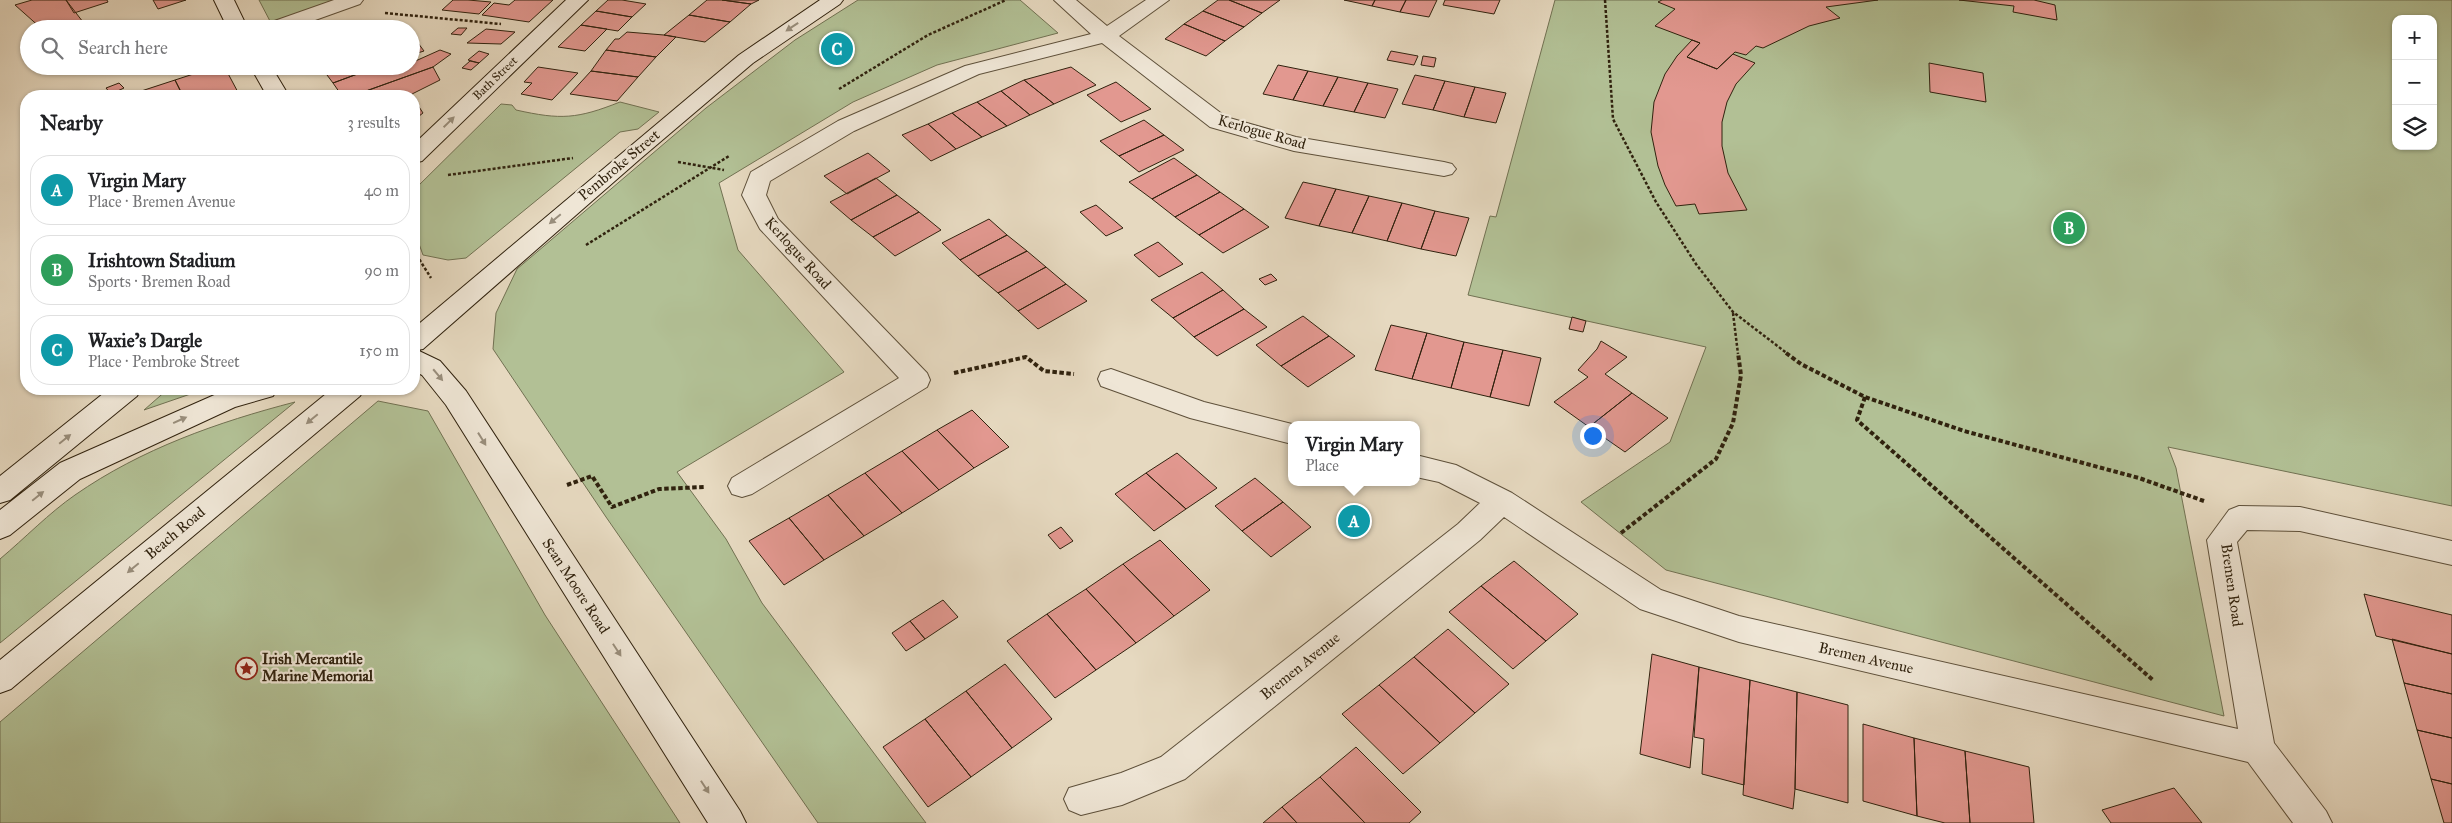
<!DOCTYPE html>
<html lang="en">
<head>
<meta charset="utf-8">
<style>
  :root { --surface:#fff; --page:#f2f2f2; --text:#202124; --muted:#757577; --line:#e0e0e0; --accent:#0b8043 }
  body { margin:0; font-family:"IM FELL Great Primer",serif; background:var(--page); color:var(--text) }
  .controls { position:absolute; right:15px; top:15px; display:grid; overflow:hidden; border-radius:10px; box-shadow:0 1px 4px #0004 }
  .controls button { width:45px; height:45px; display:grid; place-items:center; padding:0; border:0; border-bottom:1px solid var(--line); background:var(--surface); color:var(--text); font:25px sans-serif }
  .you { position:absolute; left:1592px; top:435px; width:18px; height:18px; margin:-12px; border:4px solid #fff; border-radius:50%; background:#1a73e8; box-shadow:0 0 0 8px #1a73e833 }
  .badge { display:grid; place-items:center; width:32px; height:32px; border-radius:50%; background:var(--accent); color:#fff; font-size:16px; font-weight:700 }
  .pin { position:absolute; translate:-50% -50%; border:2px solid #fff; box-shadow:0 1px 5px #0006 }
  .popup { position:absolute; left:1288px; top:421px; width:132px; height:65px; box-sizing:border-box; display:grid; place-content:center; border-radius:10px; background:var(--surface); filter:drop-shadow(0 1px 4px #0005); font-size:16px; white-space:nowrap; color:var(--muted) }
  .popup b { font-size:19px; color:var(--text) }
  .popup::after { content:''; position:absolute; left:50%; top:100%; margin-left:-10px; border:10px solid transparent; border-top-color:var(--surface) }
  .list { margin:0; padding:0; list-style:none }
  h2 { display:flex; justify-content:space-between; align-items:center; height:65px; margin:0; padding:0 20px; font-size:21px }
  h2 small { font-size:16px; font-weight:400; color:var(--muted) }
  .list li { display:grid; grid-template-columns:32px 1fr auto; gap:15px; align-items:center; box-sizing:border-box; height:70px; margin:0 10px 10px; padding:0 10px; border:1px solid var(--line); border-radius:20px }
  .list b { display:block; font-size:19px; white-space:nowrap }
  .list p { margin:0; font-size:16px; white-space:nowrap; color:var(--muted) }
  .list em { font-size:16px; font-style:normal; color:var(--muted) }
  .icon { flex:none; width:28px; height:28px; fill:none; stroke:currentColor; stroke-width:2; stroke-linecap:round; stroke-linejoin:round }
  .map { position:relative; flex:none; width:2452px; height:823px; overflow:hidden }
  .search { position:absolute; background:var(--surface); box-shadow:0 1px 4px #0004; left:20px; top:20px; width:400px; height:55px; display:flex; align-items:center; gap:12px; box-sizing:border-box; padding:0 18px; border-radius:28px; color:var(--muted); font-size:19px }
  .panel { position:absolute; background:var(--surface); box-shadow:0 1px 4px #0004; left:20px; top:90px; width:400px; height:305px; border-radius:20px }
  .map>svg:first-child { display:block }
  .green { fill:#b2c095; stroke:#717152; fill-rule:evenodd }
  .building { fill:#e29890; stroke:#30220e }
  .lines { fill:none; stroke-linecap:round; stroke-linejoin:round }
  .lane-casing { stroke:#5e503a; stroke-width:2 }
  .street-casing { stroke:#5e503a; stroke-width:2 }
  .secondary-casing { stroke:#30220e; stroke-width:2 }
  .path-far1 { stroke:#30220e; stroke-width:2.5; stroke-dasharray:3 2; stroke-linecap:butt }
  .path { stroke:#30220e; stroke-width:4; stroke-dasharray:4.5 2.5; stroke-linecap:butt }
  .lane { fill:#efe6d6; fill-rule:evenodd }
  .street { fill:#efe6d6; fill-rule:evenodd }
  .secondary { fill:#efe6d6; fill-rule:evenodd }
  .oneway { fill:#998e7c }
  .labels { text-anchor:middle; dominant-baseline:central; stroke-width:4.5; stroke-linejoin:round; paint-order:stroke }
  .far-street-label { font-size:12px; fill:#30220e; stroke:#efe6d6 }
  .street-label { font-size:15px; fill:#30220e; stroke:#efe6d6 }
  .poi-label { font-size:15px; font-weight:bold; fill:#30220e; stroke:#efe6d6; text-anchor:start }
</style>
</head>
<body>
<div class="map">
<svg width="2452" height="823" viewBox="0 0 2452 823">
  <rect width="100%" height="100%" fill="#e6d9c0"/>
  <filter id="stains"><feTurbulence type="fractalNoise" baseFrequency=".004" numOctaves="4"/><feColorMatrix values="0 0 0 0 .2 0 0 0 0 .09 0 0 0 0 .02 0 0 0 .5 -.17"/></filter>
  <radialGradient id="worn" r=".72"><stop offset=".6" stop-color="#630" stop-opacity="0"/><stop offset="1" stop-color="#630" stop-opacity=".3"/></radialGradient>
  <path class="green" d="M259,0H342L271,23Z
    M858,0H1020L1058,33L937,65L853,102L719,183L738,250L844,372L677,472L726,539L762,603L926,823H818L606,517L493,349L496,313L517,269L706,108L795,40Z
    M1555,0H2452V506L2168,447L2176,468L2224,716L1666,570L1581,502L1670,442L1706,347L1468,295L1490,216L1496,217ZM2396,19H2433V146H2396Z
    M620,102L659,112L638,129L620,132L466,258L448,260L423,255L414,230V190L501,104L512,105L516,110C561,120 577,119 620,102Z
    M168,389H205L144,410Z
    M378,401L428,411L545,615L680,823H0V722Z
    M295,402L0,643V559C25,538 49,513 75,495C141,449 218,422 295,402Z"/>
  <path class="building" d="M32,0H66L83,22L66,29H42L15,5Z
    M66,0H107L108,2L74,13Z
    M153,0H186L158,9Z
    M453,0H468L491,2L479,14L442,10Z
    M515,0H553L529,22L482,15L494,3L509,5Z
    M608,0H622L646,4L632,17L596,11Z
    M707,0H722L751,4L730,22L689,15Z
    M722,0H759L751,4Z
    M1218,0H1229L1262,13L1244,27L1203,11Z
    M1229,0H1280L1262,13Z
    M1344,0H1375L1372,6Z
    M1375,0H1406L1400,12L1372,6Z
    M1406,0H1437L1429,17L1400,12Z
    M1445,0H1500L1494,14L1443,5Z
    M1662,0H1878L1826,7L1840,18L1809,26L1763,48L1756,46L1746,55L1735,52L1717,69L1687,57L1700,43L1655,26L1675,9L1658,2Z
    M1959,0H2034L2055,5L2057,20L2013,12L2014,6Z
    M596,11L632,17L618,31L581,25Z
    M1203,11L1244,27L1225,41L1184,24Z
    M689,15L730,22L705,42L664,35Z
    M317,20L320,24L306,29H301L299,26Z
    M372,21L376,26L381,25L385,29H349Z
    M1184,24L1225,41L1206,56L1165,39Z
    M581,25L607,29L585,51L558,47Z
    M458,28H467L461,35L451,34Z
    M486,29L515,32L501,44L467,43Z
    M627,32L664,35L676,37L656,57L606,50L615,39H619Z
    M411,35H412L424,51L411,55Z
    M1692,40L1700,43L1687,57L1717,69L1733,54L1755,63L1736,84L1727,102L1722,122V146L1728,173L1747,210L1699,214L1695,204L1676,206L1665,185L1658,166L1651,132L1654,102L1665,74L1677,56Z
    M440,50L451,54L433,67L352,96H342L333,83L379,66H395L397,68L411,66V63Z
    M606,50L656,57L638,77L591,71Z
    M479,51L489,54L479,63L468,60Z
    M1391,51L1418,56L1414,65L1387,60Z
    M1423,56L1436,58L1434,67L1421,65Z
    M470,61L479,63L471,70L462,68Z
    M1929,63L1983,73L1986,102L1930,92Z
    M1278,65L1308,71L1293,100L1263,94Z
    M218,66H224L240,96H183L175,80Z
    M323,66H379L333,83L321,67Z
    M433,67L440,80L408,96H352Z
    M538,67L578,73L552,100L521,94L532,83L524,82Z
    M1071,67L1096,85L1054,104L1024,80Z
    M591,71L638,77L617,101L570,94Z
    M1308,71L1338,77L1323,106L1293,100Z
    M1415,75L1445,81L1433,110L1402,104Z
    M1338,77L1368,83L1354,112L1323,106Z
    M175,80L183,96H126Z
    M1024,80L1054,104L1030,115L1001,91Z
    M1445,81L1475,87L1464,117L1433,110Z
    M1116,82L1151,109L1121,122L1087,95Z
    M119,83L124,88L111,94L106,88Z
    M1368,83L1398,89L1385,118L1354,112Z
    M1475,87L1506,93L1496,123L1464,117Z
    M1001,91L1030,115L1007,126L977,102Z
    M414,99L423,113L414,120Z
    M977,102L1007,126L982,137L952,113Z
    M952,113L982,137L956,149L928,124Z
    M1144,120L1164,135L1119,156L1100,141Z
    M928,124L956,149L931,161L902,135Z
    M1164,135L1184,150L1139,172L1119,156Z
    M868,153L890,171L847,194L824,176Z
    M1174,158L1197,175L1152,199L1129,182Z
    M1197,175L1220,192L1175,217L1152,199Z
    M876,178L897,195L851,220L830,202Z
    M1303,182L1336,189L1319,226L1285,218Z
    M1336,189L1369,196L1352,233L1319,226Z
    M1220,192L1244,209L1199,235L1175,217Z
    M897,195L919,212L873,237L851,220Z
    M1369,196L1402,203L1387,241L1352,233Z
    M1402,203L1435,211L1421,249L1387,241Z
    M1096,205L1123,228L1106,236L1080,212Z
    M1244,209L1269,227L1223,253L1199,235Z
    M1435,211L1469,218L1456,256L1421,249Z
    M919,212L941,230L895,256L873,237Z
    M989,219L1007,235L960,260L942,243Z
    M1007,235L1027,251L978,276L960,260Z
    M1158,242L1183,264L1159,277L1134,255Z
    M1027,251L1046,267L998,293L978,276Z
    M1046,267L1066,284L1018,311L998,293Z
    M1202,272L1223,290L1173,318L1151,300Z
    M1271,274L1277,280L1265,285L1259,279Z
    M1066,284L1087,301L1038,329L1018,311Z
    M1223,290L1244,309L1194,337L1173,318Z
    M1244,309L1267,327L1217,356L1194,337Z
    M1303,316L1329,336L1281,366L1256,345Z
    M1572,317L1586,321L1583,332L1569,329Z
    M1391,325L1427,333L1412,379L1375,370Z
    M1427,333L1464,342L1451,388L1412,379Z
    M1329,336L1355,356L1308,387L1281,366Z
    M1601,341L1627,357L1605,374L1632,393L1589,427L1554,402L1588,377L1578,370L1597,349Z
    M1464,342L1503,350L1490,397L1451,388Z
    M1503,350L1541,358L1529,406L1490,397Z
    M1632,393L1668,418L1625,452L1589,427Z
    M972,410L1009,447L974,468L937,430Z
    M937,430L974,468L939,490L902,451Z
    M902,451L939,490L902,513L865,473Z
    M1177,453L1217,488L1186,509L1146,473Z
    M865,473L902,513L864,536L828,495Z
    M1146,473L1186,509L1154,531L1115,494Z
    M1255,478L1283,502L1242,531L1215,506Z
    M828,495L864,536L824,560L789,518Z
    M1283,502L1311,527L1271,557L1242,531Z
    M789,518L824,560L784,585L749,541Z
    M1061,527L1073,541L1060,549L1048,535Z
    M1160,540L1210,590L1174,616L1123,564Z
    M1514,561L1578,614L1546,641L1481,586Z
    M1123,564L1174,616L1136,643L1086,589Z
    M1481,586L1546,641L1513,669L1449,612Z
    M1086,589L1136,643L1096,670L1047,614Z
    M2364,594L2452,615V654L2376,636Z
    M943,600L958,617L925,639L910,621Z
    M1047,614L1096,670L1055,698L1007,641Z
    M910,621L925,639L906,651L892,633Z
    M1448,629L1509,684L1475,713L1414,657Z
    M2392,639L2452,654V694L2404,683Z
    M1652,654L1699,667L1690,768L1640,754Z
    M1414,657L1475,713L1440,743L1379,685Z
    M1005,664L1052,719L1012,748L966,691Z
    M1699,667L1750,680L1744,785L1702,774L1704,739L1694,737Z
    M1750,680L1797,692L1795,789L1793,809L1743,795Z
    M2404,683L2452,694V738L2417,730Z
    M1379,685L1440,743L1403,774L1342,714Z
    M966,691L1012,748L971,777L925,719Z
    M1797,692L1848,705V803L1795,789Z
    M925,719L971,777L928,807L883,747Z
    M1863,724L1914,738L1917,816L1863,801Z
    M2417,730L2452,738V784L2431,779Z
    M1914,738L1965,751L1970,823H1945L1917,816Z
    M1356,747L1421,812L1409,823H1365L1320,777Z
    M1965,751L2029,767L2034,823H1970Z
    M1320,777L1365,823H1297L1282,807Z
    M2431,779L2452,784V823H2444Z
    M2174,788L2202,823H2111L2102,810Z
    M1282,807L1297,823H1263Z"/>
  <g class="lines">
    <defs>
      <path id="lane" d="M334,0H363L360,4L290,29H260L263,25Z"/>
      <path id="street" d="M1054,0H1076L1107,26L1146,0H1169L1119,36L1226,117L1296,137L1444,162L1452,164L1456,169L1452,174L1444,176L1294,151L1210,127L1102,43L979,74L854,131L770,181L766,195L778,219L927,373L930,380L927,387L752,494L742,497L732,494L728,486L732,478L899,378L760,229L742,195L751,172L838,121L965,66L1091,34Z
        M1111,369L1204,402L1296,425H1292V444L1190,418L1101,386L1098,379L1101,372Z
        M1416,455L1456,465L1512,493L1661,590L1739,616L2238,729L2207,540L2229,510L2239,506L2300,507L2452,541V565L2300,531L2247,530L2237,542L2274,743L2326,811L2332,823H2293L2248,762L1739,642L1640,609L1504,517L1480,540L1185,779L1122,805L1081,815L1069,810L1064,799L1069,788L1121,773L1161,757L1458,524L1480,503L1439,482L1416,477Z"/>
      <path id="secondary" d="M214,0H234L248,29H228Z
        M566,0H588L422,161L414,163V144Z
        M820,0H843L840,4L753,63L640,159L423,349L417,350L440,361L466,391L740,811L746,823H708L446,405L422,375L414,371V328L739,55Z
        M250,66H271L289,96H267Z
        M109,389H141L137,396L10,500L0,503V476Z
        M228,389H277L273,396L235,407L80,479L10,535L0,539V510L60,463Z
        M332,389H364L360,396L11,689L0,693V660Z"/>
    </defs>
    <use href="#lane" class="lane-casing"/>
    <use href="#street" class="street-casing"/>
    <use href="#secondary" class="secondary-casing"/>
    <path class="path-far1" d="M1605,0L1613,119L1656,202L1696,264L1733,312L1788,354
      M385,13L501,24
      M839,89L928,35L1006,0
      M678,162L724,170
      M448,175L573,158
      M586,245L729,156
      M414,251L431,278
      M1733,313L1738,354"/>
    <path class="path" d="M1786,353L1801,364L1865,397L1964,431L2139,478L2204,501
      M954,373L1026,357L1044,371L1074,374
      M1865,397L1857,420L2154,681
      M567,485L592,476L612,507L659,489L704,487
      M1621,533L1716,459L1733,423L1741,375L1738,353"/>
    <use href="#lane" class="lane"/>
    <use href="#street" class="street"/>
    <use href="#secondary" class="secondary"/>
  </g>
  <defs><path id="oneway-solid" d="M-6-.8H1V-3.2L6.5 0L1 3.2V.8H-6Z" transform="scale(1.25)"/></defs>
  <g class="oneway">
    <use href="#oneway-solid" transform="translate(792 27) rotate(146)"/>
    <use href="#oneway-solid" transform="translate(449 122) rotate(-44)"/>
    <use href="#oneway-solid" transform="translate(555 219) rotate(140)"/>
    <use href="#oneway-solid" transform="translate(438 375) rotate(50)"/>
    <use href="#oneway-solid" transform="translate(312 419) rotate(140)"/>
    <use href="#oneway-solid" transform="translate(180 420) rotate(-24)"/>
    <use href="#oneway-solid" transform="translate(65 439) rotate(-39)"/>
    <use href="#oneway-solid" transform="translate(482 439) rotate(58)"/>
    <use href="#oneway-solid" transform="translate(38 496) rotate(-39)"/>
    <use href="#oneway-solid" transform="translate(133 568) rotate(140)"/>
    <use href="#oneway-solid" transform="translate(617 650) rotate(57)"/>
    <use href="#oneway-solid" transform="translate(705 787) rotate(57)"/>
  </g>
  <defs>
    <symbol id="sight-ring" viewBox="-11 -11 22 22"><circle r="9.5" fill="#efe6d6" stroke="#8f2418" stroke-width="1.5"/><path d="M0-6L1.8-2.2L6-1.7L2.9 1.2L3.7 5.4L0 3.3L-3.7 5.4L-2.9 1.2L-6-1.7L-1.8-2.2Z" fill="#8f2418"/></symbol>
  </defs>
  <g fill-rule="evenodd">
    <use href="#sight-ring" x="234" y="656" width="25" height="25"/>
  </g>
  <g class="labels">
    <g class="far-street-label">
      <text transform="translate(495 78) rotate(-44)">Bath Street</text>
    </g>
    <g class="street-label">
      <text transform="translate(1262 132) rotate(16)">Kerlogue Road</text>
      <text transform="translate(619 165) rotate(-40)">Pembroke Street</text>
      <text transform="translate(798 253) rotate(48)">Kerlogue Road</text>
      <text transform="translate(175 533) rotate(-40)">Beach Road</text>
      <text transform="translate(2232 585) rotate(82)">Bremen Road</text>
      <text transform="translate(576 586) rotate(57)">Sean Moore Road</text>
      <text transform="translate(1866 658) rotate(13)">Bremen Avenue</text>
      <text transform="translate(1300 666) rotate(-39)">Bremen Avenue</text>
    </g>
    <g class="poi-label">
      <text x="262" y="659">Irish Mercantile<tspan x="262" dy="17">Marine Memorial</tspan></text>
    </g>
  </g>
  <rect width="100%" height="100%" filter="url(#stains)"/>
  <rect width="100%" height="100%" fill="url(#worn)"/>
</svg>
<div class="controls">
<button>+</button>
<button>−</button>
<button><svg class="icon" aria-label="layers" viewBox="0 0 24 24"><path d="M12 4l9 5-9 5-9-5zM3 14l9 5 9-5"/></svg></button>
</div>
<div class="you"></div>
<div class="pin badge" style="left:1354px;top:521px;background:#0f9aa8">A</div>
<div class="popup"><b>Virgin Mary</b>Place</div>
<div class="pin badge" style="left:2069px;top:228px;background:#2e9e5b">B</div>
<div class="pin badge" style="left:837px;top:49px;background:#0f9aa8">C</div>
<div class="search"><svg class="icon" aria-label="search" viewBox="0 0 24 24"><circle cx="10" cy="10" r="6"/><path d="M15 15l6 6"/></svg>Search here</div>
<section class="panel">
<h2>Nearby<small>3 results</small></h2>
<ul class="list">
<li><span class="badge" style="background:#0f9aa8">A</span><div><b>Virgin Mary</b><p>Place · Bremen Avenue</p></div><em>40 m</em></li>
<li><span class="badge" style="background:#2e9e5b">B</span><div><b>Irishtown Stadium</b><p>Sports · Bremen Road</p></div><em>90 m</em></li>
<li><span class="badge" style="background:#0f9aa8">C</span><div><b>Waxie's Dargle</b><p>Place · Pembroke Street</p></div><em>150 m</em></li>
</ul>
</section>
</div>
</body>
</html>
